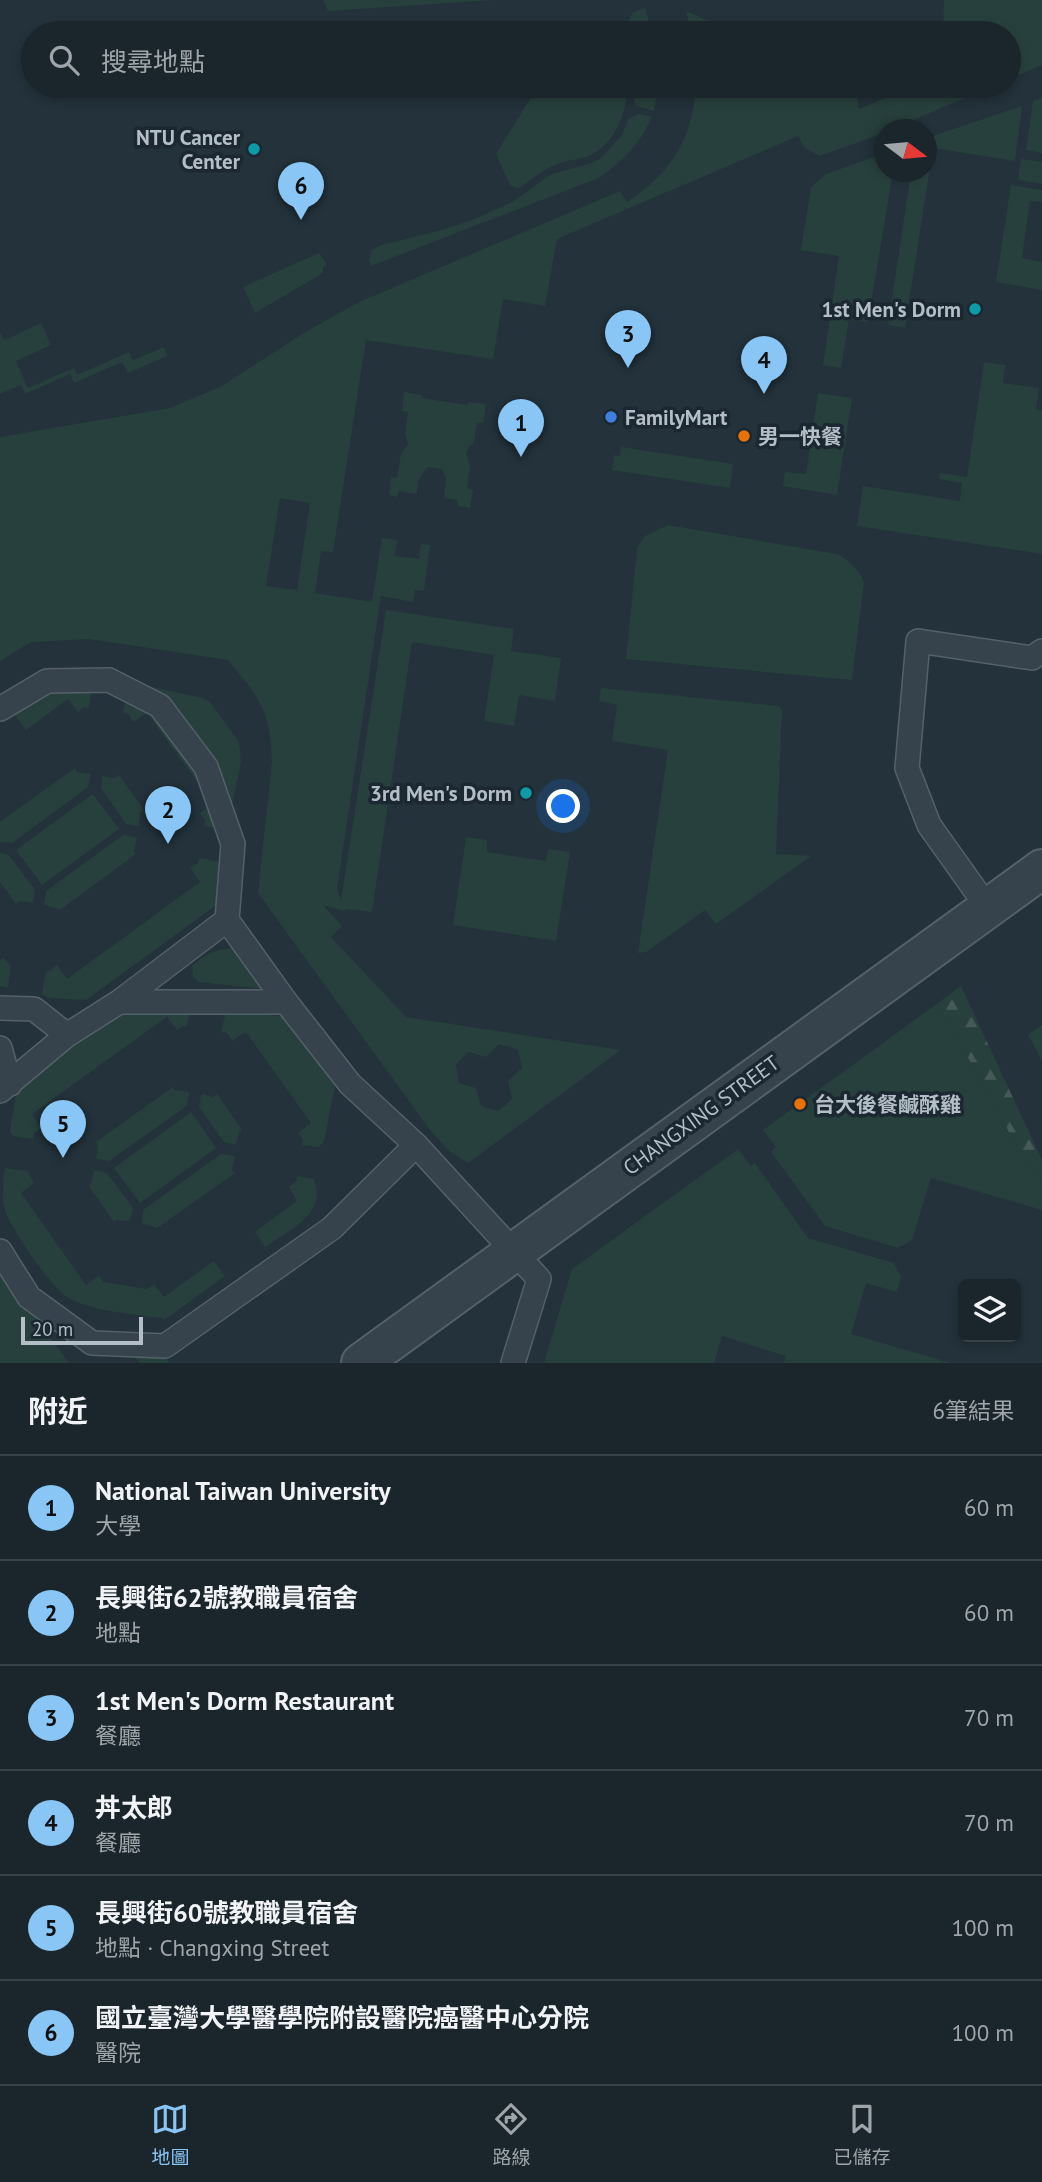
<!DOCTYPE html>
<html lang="zh-TW">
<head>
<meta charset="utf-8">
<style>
  :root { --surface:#1a262c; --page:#273238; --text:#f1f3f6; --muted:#9fa5a9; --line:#384348; --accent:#89c5f5 }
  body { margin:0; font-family:"PT Sans","Noto Sans TC",sans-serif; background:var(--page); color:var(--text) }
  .controls { position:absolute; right:21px; bottom:21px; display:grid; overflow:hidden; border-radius:10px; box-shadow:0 4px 10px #0003 }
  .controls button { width:63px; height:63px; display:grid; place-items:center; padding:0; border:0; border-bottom:2px solid var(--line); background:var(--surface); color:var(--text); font:35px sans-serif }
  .compass { position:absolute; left:874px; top:119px; width:63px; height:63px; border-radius:50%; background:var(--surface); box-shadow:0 4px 10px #0003; rotate:106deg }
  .scale { position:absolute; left:21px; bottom:18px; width:122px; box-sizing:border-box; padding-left:7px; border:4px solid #b3bec7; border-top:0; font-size:19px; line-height:24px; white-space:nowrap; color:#b3bec7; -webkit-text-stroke:5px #1c2831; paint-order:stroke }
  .you { position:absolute; left:564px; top:807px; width:24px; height:24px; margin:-18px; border:5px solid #fff; border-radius:50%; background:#1a73e8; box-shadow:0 0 0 10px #1a73e833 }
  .badge { display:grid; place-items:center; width:46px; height:46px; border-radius:50%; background:var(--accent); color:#111; font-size:23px; font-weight:700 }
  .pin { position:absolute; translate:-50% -58px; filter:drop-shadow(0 2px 4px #0008) }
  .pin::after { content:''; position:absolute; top:37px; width:24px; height:21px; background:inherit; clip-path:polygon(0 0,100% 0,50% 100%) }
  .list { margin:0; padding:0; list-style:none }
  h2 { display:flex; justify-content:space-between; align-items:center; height:91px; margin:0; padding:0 28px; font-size:30px }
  h2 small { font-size:23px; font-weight:400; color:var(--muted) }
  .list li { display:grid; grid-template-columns:46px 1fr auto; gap:21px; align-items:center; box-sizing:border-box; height:105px; padding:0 28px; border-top:2px solid var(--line) }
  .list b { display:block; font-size:26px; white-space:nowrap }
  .list p { margin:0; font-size:23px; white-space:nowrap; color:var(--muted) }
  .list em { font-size:23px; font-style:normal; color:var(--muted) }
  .icon { flex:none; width:38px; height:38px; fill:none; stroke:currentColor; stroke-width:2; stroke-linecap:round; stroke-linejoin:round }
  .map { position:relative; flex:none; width:1042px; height:1363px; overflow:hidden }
  .search { position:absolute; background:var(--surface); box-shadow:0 4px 10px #0003; left:21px; right:21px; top:21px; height:77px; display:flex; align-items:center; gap:18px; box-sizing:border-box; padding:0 24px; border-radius:38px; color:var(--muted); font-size:26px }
  .sheet { height:721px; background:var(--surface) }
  nav { display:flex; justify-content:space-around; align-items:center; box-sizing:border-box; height:98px; border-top:2px solid var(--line); background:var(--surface); font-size:19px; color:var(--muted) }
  nav a { display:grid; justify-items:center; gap:4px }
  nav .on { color:var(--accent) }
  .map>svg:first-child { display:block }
  .green { fill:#28403d; fill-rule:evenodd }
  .forest { fill:url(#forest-firs) }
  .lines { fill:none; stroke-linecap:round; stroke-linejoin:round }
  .lane-casing { stroke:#55616a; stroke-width:26 }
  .street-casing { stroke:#55616a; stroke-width:42 }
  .lane { stroke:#37434c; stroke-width:23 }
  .street { stroke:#37434c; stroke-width:38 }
  .culture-dot { fill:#0f9aa8; stroke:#1c2831; stroke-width:2.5 }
  .shop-dot { fill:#3f7fe0; stroke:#1c2831; stroke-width:2.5 }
  .food-dot { fill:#e8710a; stroke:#1c2831; stroke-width:2.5 }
  .labels { text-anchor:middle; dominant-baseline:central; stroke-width:7; stroke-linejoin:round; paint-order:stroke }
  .poi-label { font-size:21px; font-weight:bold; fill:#b3bec7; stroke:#1c2831; text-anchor:end }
  .street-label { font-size:21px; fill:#b3bec7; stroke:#1c2831 }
</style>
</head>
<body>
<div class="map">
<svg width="1042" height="1363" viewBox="0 0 1042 1363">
  <defs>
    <pattern id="forest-firs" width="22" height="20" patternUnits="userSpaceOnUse" patternTransform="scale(1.75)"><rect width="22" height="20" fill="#28403d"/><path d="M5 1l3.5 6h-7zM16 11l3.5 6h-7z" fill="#455a58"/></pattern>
  </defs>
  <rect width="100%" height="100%" fill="#23323b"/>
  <path class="green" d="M323,0H494L328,11Z
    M944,0H1042V65L1009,79V33H943Z
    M645,8L652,33H627V26L632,13Z
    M686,11L734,33H691Z
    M603,24L613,27L618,33H579Z
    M538,86H629C625,112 617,142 591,155C581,160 570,159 560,163C544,168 531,180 518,189L510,185L496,154Z
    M636,86H658L654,111L636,106L634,100Z
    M696,86H851L856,88L859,109L913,86H993L892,129L884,130V133L820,156L805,148L798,136L557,239L545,306L503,299L493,359L366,340L333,552L321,551L315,593L372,602L382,538L397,540L395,556L419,559L421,544L430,545L424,591L415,590L413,602L381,596L337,889L341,901L386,610L514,629L511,651L561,658L555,701L519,695L514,726L484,721L494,655L412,642L372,912L345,909V911L323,905L342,926L331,937L406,1017L621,1050L468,1163L450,1152L430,1130L258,893L272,761C270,709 260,699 228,660L89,639L31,642L0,661V437L170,408L222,386L302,334L359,302L620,191L627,202C670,174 693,138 696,86ZM280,498L310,503L297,590L266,586ZM499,1044L518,1050L522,1068L508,1081L512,1099L498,1111L481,1106L476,1088L459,1083L456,1064L468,1052L486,1057Z
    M1042,98V153L1026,150L1033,101Z
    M1022,106L1015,161L927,147V138Z
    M639,114L652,117C640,144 623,161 599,178L371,266L369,260L372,250L382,245L441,230L472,220L512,202L552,174L589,164L600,159L622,135L628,119Z
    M882,154L884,156V172H893L868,322L849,320L841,368L823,365L839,256L801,250L811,187L826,174Z
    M1021,159L1042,162V184L1018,180Z
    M927,166L930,167L905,328L888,325L911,172H926Z
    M1011,185L1042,190V202L1030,201L1022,258L1042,262V290L996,282Z
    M319,253L327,265L323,267V273L255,313L243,287Z
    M41,323L51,345L16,361L28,388L74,368L77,375L129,352L133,360L164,347L167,356L128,373L122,362L74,383L70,374L25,394L21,385L0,394V333L5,340Z
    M984,362L1005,365L1003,383L1039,388L1036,409L1042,411V554L857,526L863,486L960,501L962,483L939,479L940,473L967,477Z
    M404,392L422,395V398L467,405L468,402L486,404L483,423L477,422L474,443L469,446L466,453L470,465L467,488L473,490L470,508L458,506V500L444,498L446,478L442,469L427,467L418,481L417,494L399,491L397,497L389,495L391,477L397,478L401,454L408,444L405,433L408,412L402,411Z
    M818,393L852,398L837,495L783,486L785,472L806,474Z
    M621,447L733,464L730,488L612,470L614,455L620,456Z
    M668,525L837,554C849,560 860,570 864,583L852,680L626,659L637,548L645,536Z
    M135,683L202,698L210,702L239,742L241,763L230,814L222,829L204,826L205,820L200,813L213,803L147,713L133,722L128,714L123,713L126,695Z
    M601,688L779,706L782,711L776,854L811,856L716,924L705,910L646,952L638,953L668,750L612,741L617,705L599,701Z
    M92,690L89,708L84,707L78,712L68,699L26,730L12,711L26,693Z
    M75,768L77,772L91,774L88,787L12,843L0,842V822Z
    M119,775L144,810L140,813L139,826L126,824L101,788L102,776L115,778Z
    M93,794L119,829L42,885L16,850Z
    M123,835L137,837L134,851L136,854L60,910L44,905L46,891Z
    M466,837L487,840V852L546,861L548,849L570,852L556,941L453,925Z
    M0,853L9,855L35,890L33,903L20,901L16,904L0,882Z
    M199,858L217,861L222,868L219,900L215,906L86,1000L48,998L42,993L46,971H50L57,965L67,979L200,882L190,868L198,863Z
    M231,948L243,950L266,989L199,982L193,977L192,966C204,955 214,950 231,948Z
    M3,958L11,965L8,988L0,986V960Z
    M938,1003L1021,1154L1042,1181V1210L931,1178L912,1240L898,1248L825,1226L771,1152L776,1147L763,1130Z
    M190,1008L187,1027L183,1026L177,1030L167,1017L32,1114L42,1128L34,1133L33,1139L13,1136L10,1131L16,1093L30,1076L129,1009Z
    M226,1011L300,1018L336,1081L324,1141L319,1147L302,1145L303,1140L298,1133L311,1123L246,1032L232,1041L227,1033L221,1032Z
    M1042,1025V1061L1028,1035Z
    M173,1087L175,1090L189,1092L187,1106L109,1161L96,1159L98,1146L96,1142Z
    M201,1094L213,1097L217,1094L242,1130L239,1132L236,1145L224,1142L199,1107Z
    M191,1112L216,1148L140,1203L114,1168Z
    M738,1149L751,1166L755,1163L808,1238L894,1263L901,1277L897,1292L866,1283L851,1334L951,1363H784L786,1356L722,1336L714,1363H544L572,1269Z
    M221,1154L235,1156L232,1170L235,1173L157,1228L142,1223L143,1210Z
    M5,1168L28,1171L34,1183L21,1193L86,1285L99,1276L104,1282L146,1289L154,1284L164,1297L214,1261L225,1276L166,1319C137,1314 91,1312 67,1297C50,1286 11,1229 5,1210C1,1196 3,1182 5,1168Z
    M94,1170L107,1173L133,1208L130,1221L117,1220L114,1222L89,1186L91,1184Z
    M297,1176L314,1179C327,1215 290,1229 265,1247L255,1232L297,1201L289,1187L296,1182Z
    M0,1269L69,1363H0Z
    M161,1341L169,1363H139L128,1344Z"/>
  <path class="forest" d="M961,986L1042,1160V1181L1021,1154L938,1003Z"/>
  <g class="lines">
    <defs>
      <path id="lane" d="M0,709L47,681L109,680L160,706L206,767L233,844L227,920L286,1002L350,1084L416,1145L539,1279L513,1363
        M988,908L929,825L907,768L918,641L1032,658L1042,651
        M119,1002H286
        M0,1008L34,1009L67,1035
        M0,1048L10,1084
        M0,1091L67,1035L119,1002L227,920
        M0,1251L29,1297L92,1343L165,1346L332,1228L416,1145"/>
      <path id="street" d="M361,1363L1042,869"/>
    </defs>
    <use href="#lane" class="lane-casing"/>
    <use href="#street" class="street-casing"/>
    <use href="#lane" class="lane"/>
    <use href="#street" class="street"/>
  </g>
  <g class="culture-dot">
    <circle cx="254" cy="149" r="7"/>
    <circle cx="975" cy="309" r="7"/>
    <circle cx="526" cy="793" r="7"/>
  </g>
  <circle class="shop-dot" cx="611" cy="417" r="7"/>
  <g class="food-dot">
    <circle cx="744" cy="436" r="7"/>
    <circle cx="800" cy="1104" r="7"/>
  </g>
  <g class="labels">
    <g class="poi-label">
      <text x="240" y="137">NTU Cancer<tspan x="240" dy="24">Center</tspan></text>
      <text x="961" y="309">1st Men's Dorm</text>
      <text x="625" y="417" text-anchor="start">FamilyMart</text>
      <text x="758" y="436" text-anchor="start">男一快餐</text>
      <text x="512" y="793">3rd Men's Dorm</text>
      <text x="814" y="1104" text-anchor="start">台大後餐鹹酥雞</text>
    </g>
    <g class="street-label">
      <text transform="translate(701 1115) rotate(-36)">CHANGXING STREET</text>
    </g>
  </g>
</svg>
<div class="controls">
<button><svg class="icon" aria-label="layers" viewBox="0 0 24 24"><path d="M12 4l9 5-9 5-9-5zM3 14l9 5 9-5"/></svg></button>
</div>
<svg class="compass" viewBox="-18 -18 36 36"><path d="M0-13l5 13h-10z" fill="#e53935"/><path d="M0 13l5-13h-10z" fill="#9fa5a9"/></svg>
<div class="scale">20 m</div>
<div class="you"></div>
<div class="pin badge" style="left:521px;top:457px">1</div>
<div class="pin badge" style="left:168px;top:844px">2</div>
<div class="pin badge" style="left:628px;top:368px">3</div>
<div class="pin badge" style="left:764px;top:394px">4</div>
<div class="pin badge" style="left:63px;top:1158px">5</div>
<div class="pin badge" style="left:301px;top:220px">6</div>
<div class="search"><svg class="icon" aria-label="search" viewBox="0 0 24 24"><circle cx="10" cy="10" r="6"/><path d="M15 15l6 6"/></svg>搜尋地點</div>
</div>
<section class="sheet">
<h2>附近<small>6筆結果</small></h2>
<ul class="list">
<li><span class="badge">1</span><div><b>National Taiwan University</b><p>大學</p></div><em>60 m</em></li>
<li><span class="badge">2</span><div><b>長興街62號教職員宿舍</b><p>地點</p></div><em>60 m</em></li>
<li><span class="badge">3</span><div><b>1st Men's Dorm Restaurant</b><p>餐廳</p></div><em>70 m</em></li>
<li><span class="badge">4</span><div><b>丼太郎</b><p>餐廳</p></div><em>70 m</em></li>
<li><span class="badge">5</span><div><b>長興街60號教職員宿舍</b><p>地點 · Changxing Street</p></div><em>100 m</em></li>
<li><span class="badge">6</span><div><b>國立臺灣大學醫學院附設醫院癌醫中心分院</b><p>醫院</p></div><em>100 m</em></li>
</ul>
</section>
<nav>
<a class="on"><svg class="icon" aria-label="map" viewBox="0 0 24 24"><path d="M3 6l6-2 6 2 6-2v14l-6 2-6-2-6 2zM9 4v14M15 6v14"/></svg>地圖</a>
<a><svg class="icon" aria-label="directions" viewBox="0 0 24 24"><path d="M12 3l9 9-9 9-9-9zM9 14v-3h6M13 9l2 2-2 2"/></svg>路線</a>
<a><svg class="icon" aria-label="saved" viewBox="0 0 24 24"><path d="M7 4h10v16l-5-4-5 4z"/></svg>已儲存</a>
</nav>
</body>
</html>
